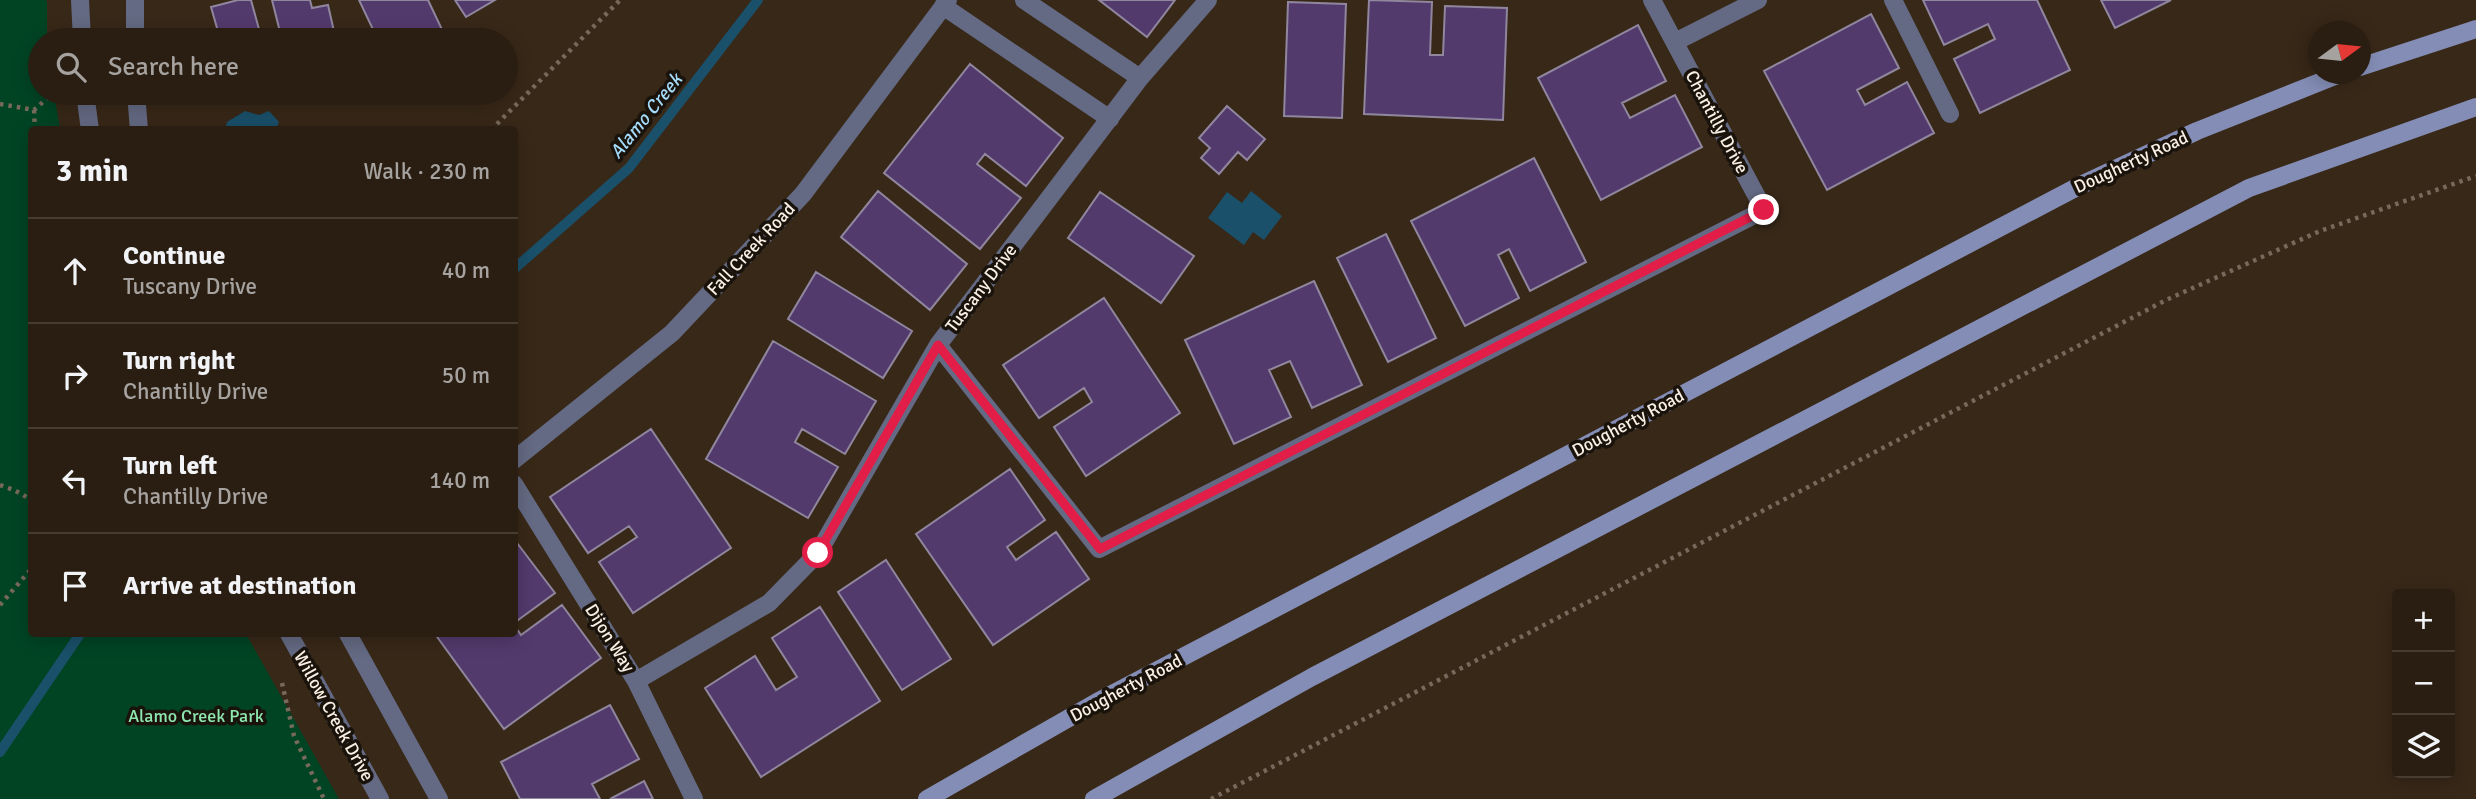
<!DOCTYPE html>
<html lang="en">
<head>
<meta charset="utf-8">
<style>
  :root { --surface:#2a1e12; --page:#362b20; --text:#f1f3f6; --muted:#a5a29f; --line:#463c32 }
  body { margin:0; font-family:Signika,sans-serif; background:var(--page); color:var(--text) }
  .controls { position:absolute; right:21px; bottom:21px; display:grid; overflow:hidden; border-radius:7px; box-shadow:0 4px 18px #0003 }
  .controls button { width:63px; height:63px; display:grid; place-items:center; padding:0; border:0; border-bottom:2px solid var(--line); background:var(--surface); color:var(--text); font:35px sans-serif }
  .compass { position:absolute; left:2308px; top:21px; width:63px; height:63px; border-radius:50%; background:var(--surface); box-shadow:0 4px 18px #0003; rotate:75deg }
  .stop { position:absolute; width:21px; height:21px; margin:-16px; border:5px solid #e11d48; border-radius:50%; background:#fff }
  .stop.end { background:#e11d48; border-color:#fff; box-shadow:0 2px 7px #0008 }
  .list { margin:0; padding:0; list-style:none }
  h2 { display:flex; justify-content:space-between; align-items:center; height:91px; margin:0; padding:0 28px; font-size:30px }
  h2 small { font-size:23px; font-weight:400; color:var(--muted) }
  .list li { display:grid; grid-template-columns:46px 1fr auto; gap:21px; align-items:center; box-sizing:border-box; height:105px; padding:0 28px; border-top:2px solid var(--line) }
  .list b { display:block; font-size:26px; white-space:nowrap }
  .list p { margin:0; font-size:23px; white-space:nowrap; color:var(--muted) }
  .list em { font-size:23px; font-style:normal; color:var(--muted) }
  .icon { flex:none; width:38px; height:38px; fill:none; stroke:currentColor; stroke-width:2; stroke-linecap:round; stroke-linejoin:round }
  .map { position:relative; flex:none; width:2476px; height:799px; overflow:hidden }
  .search { position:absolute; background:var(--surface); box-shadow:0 4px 18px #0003; left:28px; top:28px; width:490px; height:77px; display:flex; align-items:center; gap:18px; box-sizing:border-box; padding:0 24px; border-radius:38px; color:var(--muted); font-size:26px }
  .panel { position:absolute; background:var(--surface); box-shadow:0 4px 18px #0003; left:28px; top:126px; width:490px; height:511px; border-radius:7px }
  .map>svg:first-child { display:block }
  .green { fill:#014424 }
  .water { fill:#1a506a }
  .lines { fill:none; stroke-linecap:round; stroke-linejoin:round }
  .stream { stroke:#1a506a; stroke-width:10 }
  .building { fill:#533a6d; stroke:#90869e; stroke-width:2 }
  .path { stroke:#77695b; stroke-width:4.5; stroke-dasharray:3.5 5; stroke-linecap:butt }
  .street { stroke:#646a83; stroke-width:18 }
  .secondary { stroke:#848db5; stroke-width:18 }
  .route { stroke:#e11d48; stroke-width:9 }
  .labels { text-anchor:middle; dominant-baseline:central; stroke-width:7; stroke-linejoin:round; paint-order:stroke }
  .street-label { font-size:18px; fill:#f9efe4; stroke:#1a130b }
  .park-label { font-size:18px; fill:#8de7af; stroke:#1a130b }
  .water-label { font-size:19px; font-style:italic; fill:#a5dcfb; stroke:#1a130b }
</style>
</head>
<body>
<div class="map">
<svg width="2476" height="799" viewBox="0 0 2476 799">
  <rect width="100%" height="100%" fill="#382818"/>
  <path class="green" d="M0,0H46L47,2V40H40V93H54L60,129L32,130V634H246L339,799H0Z"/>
  <path class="water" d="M245,111L259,115L269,111L279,122L276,129H225L227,122Z
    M1251,191L1282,216L1264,240L1253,232L1244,245L1208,218L1227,192L1242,203Z"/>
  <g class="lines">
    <path class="stream" d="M514,269L629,168L758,0
      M0,752L80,634"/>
  </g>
  <path class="building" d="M238,0H251L262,40H200L219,35L211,7Z
    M272,0H310L312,8L328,5L336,40H282Z
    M359,0H428L447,40H378Z
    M455,0H495L466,17Z
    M1099,0H1175L1147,37Z
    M1369,0L1432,2L1430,55H1443L1445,6L1507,8L1503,120L1364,114Z
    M1923,0H2037L2070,70L1980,113L1954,59L1995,39L1988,24L1944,45Z
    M2101,0H2171L2115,28Z
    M1288,2L1346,4L1342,118L1284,116Z
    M1871,14L1899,68L1857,90L1865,105L1907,82L1934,133L1827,190L1764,71Z
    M1638,25L1666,81L1622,103L1630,118L1675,95L1702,147L1601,200L1538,78Z
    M970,64L1063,138L1026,186L985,154L977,164L1021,198L980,249L884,173Z
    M1227,106L1265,139L1247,160L1238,152L1219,174L1201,158L1210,148L1199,138Z
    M1534,158L1586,262L1530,291L1509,249L1498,255L1519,298L1465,326L1411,221Z
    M878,191L967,264L930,310L841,237Z
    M1100,192L1194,256L1161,303L1068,238Z
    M1386,234L1436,338L1388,362L1337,258Z
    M816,272L912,331L883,378L788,319Z
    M1314,281L1362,385L1312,408L1290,361L1269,370L1291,417L1234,444L1185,340Z
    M1104,298L1180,413L1086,476L1054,427L1092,402L1084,388L1039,418L1003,365Z
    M773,341L876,401L845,454L802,429L795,442L838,467L808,518L706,459Z
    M651,429L731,548L633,613L599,562L637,537L629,526L588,553L550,497Z
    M1010,469L1045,520L1007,547L1016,560L1056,532L1089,579L993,645L916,534Z
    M514,539L555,593L514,623Z
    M886,560L951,659L902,690L838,592Z
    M562,605L601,658L504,729L435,634H514V625L521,635Z
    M820,607L880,701L761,777L705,688L755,656L776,690L797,677L772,638Z
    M610,705L639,759L592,784L600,799H520L501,762Z
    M644,781L653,799H610Z"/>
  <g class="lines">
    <path class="path" d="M0,104L34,110L53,93
      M34,110L35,130
      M491,130L620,0
      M0,485L14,490L32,500
      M0,605L32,568
      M282,683L294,736L324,799
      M1211,799L2166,300L2320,231L2476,176"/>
    <path class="street" d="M80,0L82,40
      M135,0V40
      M1024,0L1140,78
      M1893,0L1950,114
      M943,6L1110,119
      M1675,42L1758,0
      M85,93L90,130
      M136,93L139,130
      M938,345L1099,549L1764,210L1652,0
      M514,460L672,333L803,194L948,0
      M514,484L636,681L694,799
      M289,634L380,799
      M348,634L439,799
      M636,681L769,603L818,553L938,345L1140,78L1208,0"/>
    <path class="secondary" d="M2360,67L2476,29
      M927,799L1097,702L2081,185L2197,131L2340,74
      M1094,799L1312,677L2249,188L2476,107"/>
  </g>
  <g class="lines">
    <path class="route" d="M818,553L938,345L1100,549L1764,210"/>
  </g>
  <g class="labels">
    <g class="street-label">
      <text transform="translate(1717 122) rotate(62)">Chantilly Drive</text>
      <text transform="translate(2131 162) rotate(-25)">Dougherty Road</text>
      <text transform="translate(751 249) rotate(-47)">Fall Creek Road</text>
      <text transform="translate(981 288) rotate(-53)">Tuscany Drive</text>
      <text transform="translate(1628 423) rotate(-28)">Dougherty Road</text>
      <text transform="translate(610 638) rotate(58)">Dijon Way</text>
      <text transform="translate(1126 688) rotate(-28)">Dougherty Road</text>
      <text transform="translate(334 716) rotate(61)">Willow Creek Drive</text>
    </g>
    <g class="park-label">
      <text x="196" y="716">Alamo Creek Park</text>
    </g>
    <g class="water-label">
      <text transform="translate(646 116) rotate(-51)">Alamo Creek</text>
    </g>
  </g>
</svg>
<div class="controls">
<button>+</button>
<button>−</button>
<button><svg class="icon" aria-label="layers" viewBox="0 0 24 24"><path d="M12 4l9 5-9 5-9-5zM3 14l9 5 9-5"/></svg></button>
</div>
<svg class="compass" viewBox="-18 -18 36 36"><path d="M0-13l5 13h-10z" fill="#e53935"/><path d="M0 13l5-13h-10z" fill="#a5a29f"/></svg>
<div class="stop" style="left:818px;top:553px"></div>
<div class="stop end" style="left:1764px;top:210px"></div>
<div class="search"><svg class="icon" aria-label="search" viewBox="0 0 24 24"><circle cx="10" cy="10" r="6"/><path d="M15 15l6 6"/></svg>Search here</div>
<section class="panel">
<h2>3 min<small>Walk · 230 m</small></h2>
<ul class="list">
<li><svg class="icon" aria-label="ahead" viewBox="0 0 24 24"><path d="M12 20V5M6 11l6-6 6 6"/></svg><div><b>Continue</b><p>Tuscany Drive</p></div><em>40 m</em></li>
<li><svg class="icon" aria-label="right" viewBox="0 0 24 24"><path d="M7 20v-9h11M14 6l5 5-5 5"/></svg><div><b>Turn right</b><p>Chantilly Drive</p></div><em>50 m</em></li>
<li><svg class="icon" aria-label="left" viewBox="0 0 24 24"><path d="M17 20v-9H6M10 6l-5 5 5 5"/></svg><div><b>Turn left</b><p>Chantilly Drive</p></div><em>140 m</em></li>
<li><svg class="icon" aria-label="arrive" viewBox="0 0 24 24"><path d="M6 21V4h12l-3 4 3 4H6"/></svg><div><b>Arrive at destination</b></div></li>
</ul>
</section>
</div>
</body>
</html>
